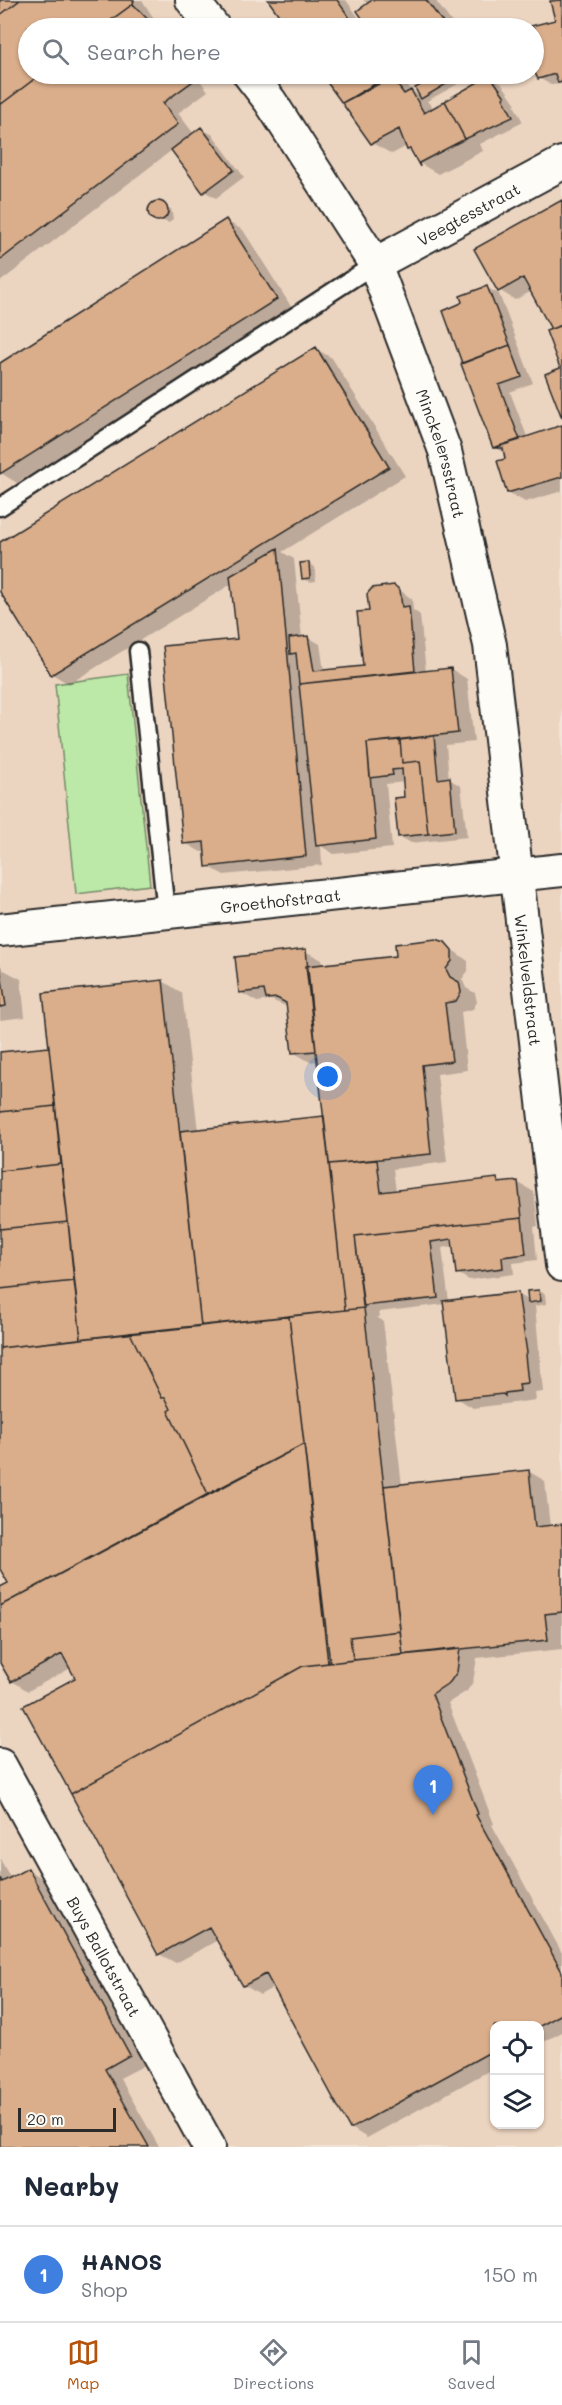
<!DOCTYPE html>
<html lang="en">
<head>
<meta charset="utf-8">
<style>
  :root { --surface:#fff; --page:#f6f6f7; --text:#1f2937; --muted:#747a83; --line:#e0e1e3; --accent:#b45309 }
  body { margin:0; font-family:Mali,sans-serif; background:var(--page); color:var(--text) }
  .controls { position:absolute; right:18px; bottom:18px; display:grid; overflow:hidden; border-radius:12px; box-shadow:0 2px 4px #0004 }
  .controls button { width:54px; height:54px; display:grid; place-items:center; padding:0; border:0; border-bottom:2px solid var(--line); background:var(--surface); color:var(--text); font:30px sans-serif }
  .scale { position:absolute; left:18px; bottom:15px; width:98px; box-sizing:border-box; padding-left:6px; border:3px solid #2b2b2b; border-top:0; font-size:16px; line-height:21px; white-space:nowrap; color:#2b2b2b; -webkit-text-stroke:4px #fdfcf7; paint-order:stroke }
  .you { position:absolute; left:328px; top:1077px; width:21px; height:21px; margin:-15px; border:4px solid #fff; border-radius:50%; background:#1a73e8; box-shadow:0 0 0 9px #1a73e833 }
  .badge { display:grid; place-items:center; width:39px; height:39px; border-radius:50%; background:var(--accent); color:#fff; font-size:20px; font-weight:700 }
  .pin { position:absolute; translate:-50% -50px; filter:drop-shadow(0 2px 3px #0008) }
  .pin::after { content:''; position:absolute; top:32px; width:21px; height:18px; background:inherit; clip-path:polygon(0 0,100% 0,50% 100%) }
  .list { margin:0; padding:0; list-style:none }
  h2 { display:flex; justify-content:space-between; align-items:center; height:78px; margin:0; padding:0 24px; font-size:26px }
  h2 small { font-size:20px; font-weight:400; color:var(--muted) }
  .list li { display:grid; grid-template-columns:39px 1fr auto; gap:18px; align-items:center; box-sizing:border-box; height:96px; padding:0 24px; border-top:2px solid var(--line) }
  .list b { display:block; font-size:22px; white-space:nowrap }
  .list p { margin:0; font-size:20px; white-space:nowrap; color:var(--muted) }
  .list em { font-size:20px; font-style:normal; color:var(--muted) }
  .icon { flex:none; width:33px; height:33px; fill:none; stroke:currentColor; stroke-width:2; stroke-linecap:round; stroke-linejoin:round }
  .map { position:relative; flex:none; width:562px; height:2147px; overflow:hidden }
  .search { position:absolute; background:var(--surface); box-shadow:0 2px 4px #0004; left:18px; right:18px; top:18px; height:66px; display:flex; align-items:center; gap:15px; box-sizing:border-box; padding:0 21px; border-radius:33px; color:var(--muted); font-size:22px }
  .sheet { height:174px; background:var(--surface) }
  nav { display:flex; justify-content:space-around; align-items:center; box-sizing:border-box; height:84px; border-top:2px solid var(--line); background:var(--surface); font-size:16px; color:var(--muted) }
  nav a { display:grid; justify-items:center; gap:3px }
  nav .on { color:var(--accent) }
  .map>svg:first-child { display:block }
  .built { fill:#ebd4c0; fill-rule:evenodd }
  .green { fill:#bce9a7; stroke:#748a69; stroke-width:1.5 }
  .shadow { fill:#0003 }
  .building { fill:#daae8b; stroke:#2b2b2b; stroke-width:1.5 }
  .lines { fill:none; stroke-linecap:round; stroke-linejoin:round }
  .service-casing { stroke:#2b2b2b; stroke-width:21 }
  .minor-casing { stroke:#2b2b2b; stroke-width:36 }
  .service { stroke:#fdfcf7; stroke-width:16 }
  .minor { stroke:#fdfcf7; stroke-width:32 }
  .labels { text-anchor:middle; dominant-baseline:central; stroke-width:5; stroke-linejoin:round; paint-order:stroke }
  .street-label { font-size:16px; fill:#2b2b2b; stroke:#fdfcf7 }
</style>
</head>
<body>
<div class="map">
<svg width="562" height="2147" viewBox="0 0 562 2147">
  <rect width="100%" height="100%" fill="#f2e5d7"/>
  <filter id="ink" filterUnits="userSpaceOnUse"><feTurbulence type="fractalNoise" baseFrequency=".0167" numOctaves="2"/><feDisplacementMap in="SourceGraphic" scale="12" xChannelSelector="R" yChannelSelector="G"/><feConvolveMatrix kernelMatrix="1 2 1 2 8 2 1 2 1" color-interpolation-filters="sRGB"/></filter>
  <g filter="url(#ink)">
    <path class="built" d="M0,0H562V2147H0ZM28,28H534V74H28ZM494,2026H540V2124H494Z"/>
    <path class="green" d="M128,674L150,885L76,894L55,684Z"/>
    <path class="shadow" d="M0,0H142L160,28H28V74H195L208,91L178,113L194,134L202,129L213,135L244,177L216,198L204,191L172,150L0,282Z
      M270,0H346L366,28H290Z
      M363,0H435L456,28H371L359,11L368,4Z
      M562,0V84L551,85L539,78L534,68V28H528L557,21L551,2Z
      M323,74H427L408,87L423,99L417,89L449,74L458,84L427,101L434,109L490,77L502,84L516,104L514,105L523,122L480,144L483,151L438,174L419,163L407,146L392,154L372,143Z
      M562,202V369L553,330L532,291L515,300L499,290Z
      M153,203L171,209L173,219L169,223L152,217L148,212Z
      M226,221L243,230L292,308L17,483L1,473L0,365Z
      M487,288L499,294L533,383L510,392L528,439L562,427V491L525,502L508,492L506,454L494,447L445,312L460,306Z
      M316,349L332,358L405,476L282,552L294,559L302,638L308,637L320,644L324,671L364,668L371,612L394,586L412,599L413,610L420,615L426,672L451,669L467,679L474,742L446,745L449,779L461,786L467,837L411,843L399,836L406,798L405,782L386,784L392,848L334,854L321,846L322,865L224,875L208,866L206,852H201L185,843L238,640L233,583L69,684L52,674L0,589V544Z
      M309,564L315,567L316,581L309,582L303,578Z
      M440,941L468,961V971L462,979L466,988L475,993L477,1002L473,1009L461,1012L467,1070L437,1074L447,1162L393,1169L396,1191L497,1179L505,1184L517,1182L534,1192L538,1226L534,1227L537,1260L513,1263L514,1274L469,1280L457,1273L454,1246L442,1248L449,1302L518,1294L530,1301L539,1291L545,1294L546,1304L535,1306L543,1392L535,1393L536,1400L473,1408L457,1398L445,1304L379,1312L380,1317H376L383,1321L402,1486L528,1471L545,1481L550,1527L562,1525V1649L477,1658L473,1682L467,1691L448,1703L494,1824L492,1825L562,1953V2032L540,2044V2026H494V2068L367,2138L351,2128L274,1987L260,1995L244,1985L218,1940L176,1963L159,1954L77,1678L71,1668L28,1691L12,1681L0,1660V1589L10,1583L0,1566V1054L48,1049L163,981L182,993L198,1131L326,1119L320,1061L310,1062L293,1052L288,1007L271,1000L257,1002L240,992L305,951L322,960L323,966L398,957Z
      M0,968L21,979L25,1017L0,1020Z
      M0,1859L11,1879L28,1870L44,1879L145,2065L120,2078L159,2147H0Z"/>
    <path class="building" d="M0,0H20L0,15Z
      M20,0H134L133,4L100,28H28V74H41L0,105V15Z
      M268,0H337L357,28H288Z
      M372,0H426L447,28H369L357,11Z
      M562,0V82L558,83L555,74L538,79L534,71V28H523L555,20L550,1Z
      M133,4L156,28H100Z
      M41,74H187L193,81L163,103L178,124L0,260V105Z
      M321,74H398L342,103Z
      M441,74H449L453,80L421,99L415,88Z
      M390,75L404,94L411,90L424,113L445,101L465,139L419,163L420,167L410,149L407,150L399,129L371,144L342,103Z
      M490,75L505,97L503,98L513,117L465,139L445,101Z
      M201,127L234,170L203,193L171,150Z
      M562,200V325L551,329L523,278L498,292L474,249Z
      M148 211a10 10 0 1 1 20 0a10 10 0 1 1-20 0Z
      M226,219L277,299L0,474V363Z
      M487,286L510,345L462,363L443,311L459,304L462,302L460,296Z
      M562,325V418L545,374L560,368L546,331Z
      M510,345L522,377L499,385L520,440L493,448L461,364Z
      M316,347L389,467L51,675L0,592V542Z
      M562,425V477L507,493L497,461L505,459L503,448H493Z
      M278,548L306,856L206,867L204,842L183,844L163,646L237,639L230,576Z
      M309,562L310,578L302,579L300,563Z
      M394,585L400,590L402,607L409,606L415,671L299,684L296,653L290,654L289,638L308,636L314,671L363,666L357,612L369,611L367,594L372,588Z
      M451,668L458,733L367,743L376,839L316,846L299,684Z
      M434,736L438,779L450,777L455,831L428,834L420,761L402,763L400,740Z
      M400,740L402,763L420,761L428,834L398,837L394,798L404,797L402,769L392,770L393,775L370,778L367,743Z
      M436,939L445,942L452,950V961L446,969L450,977L459,982L461,992L456,1001L445,1003L452,1061L422,1065L431,1154L329,1164L306,966L396,956L395,944Z
      M306,949L316,1051L292,1053L286,1003L277,998L266,999L264,990L239,993L235,957Z
      M0,966L6,1006L0,1007Z
      M163,980L201,1326L81,1339L43,993Z
      M49,1047L55,1106L0,1112V1052Z
      M55,1106L61,1164L0,1171V1112Z
      M324,1116L345,1310L201,1326L180,1131Z
      M377,1160L381,1192L497,1178L498,1183L518,1181L522,1218L355,1236L364,1308L345,1310L329,1164Z
      M61,1164L68,1222L0,1229V1171Z
      M522,1218L526,1254L502,1257L503,1268L456,1274L452,1239L431,1242L438,1298L363,1306L355,1236Z
      M68,1222L74,1281L0,1289V1229Z
      M74,1281L81,1339L0,1348V1289Z
      M539,1290L541,1301L528,1303L527,1291Z
      M518,1292L527,1353L525,1355L528,1383L519,1384L520,1391L505,1393V1396L503,1394L455,1399L443,1301Z
      M364,1308L400,1631L350,1637L353,1660L330,1663L289,1316Z
      M289,1316L304,1444L208,1494L168,1411L171,1409L165,1397L162,1398L130,1333Z
      M130,1333L162,1398L165,1397L171,1409L168,1411L208,1494L0,1606V1587L8,1583L0,1569V1348Z
      M304,1444L328,1663L303,1666L71,1794L23,1706L75,1678L62,1654L11,1682L0,1663V1606Z
      M529,1470L535,1527L562,1524V1612L545,1614L548,1640L403,1655L384,1486Z
      M400,1631L403,1655L353,1660L350,1637Z
      M460,1648L457,1672L450,1682L432,1694L478,1814L476,1815L562,1972V2014L540,2026H494V2050L350,2129L266,1974L243,1986L209,1927L158,1955L71,1794L303,1666Z
      M28,1868L130,2055L105,2069L149,2147H0V1878L2,1882Z"/>
    <g class="lines">
      <defs>
        <path id="service" d="M0,507L375,264
          M138,651L166,912"/>
        <g id="minor">
          <path d="M192,0L214,28"/>
          <path id="s1" d="M249,74L270,101L375,264L445,451L490,645L562,1265"/>
          <path id="s2" d="M375,264L562,163"/>
          <path id="s3" d="M0,930L562,870"/>
          <path id="s4" d="M0,1765L209,2147"/>
        </g>
      </defs>
      <use href="#service" class="service-casing"/>
      <use href="#minor" class="minor-casing"/>
      <use href="#service" class="service"/>
      <use href="#minor" class="minor"/>
    </g>
  </g>
  <g class="labels">
    <g class="street-label">
      <text stroke="none"><textPath href="#s2" startOffset="106">Veegtesstraat</textPath></text>
      <text stroke="none"><textPath href="#s1" startOffset="429">Minckelersstraat</textPath></text>
      <text stroke="none"><textPath href="#s3" startOffset="282">Groethofstraat</textPath></text>
      <text stroke="none"><textPath href="#s1" startOffset="964">Winkelveldstraat</textPath></text>
      <text stroke="none"><textPath href="#s4" startOffset="218">Buys Ballotstraat</textPath></text>
    </g>
  </g>
</svg>
<div class="controls">
<button><svg class="icon" aria-label="locate" viewBox="0 0 24 24"><circle cx="12" cy="12" r="6"/><path d="M12 2v4M12 18v4M2 12h4M18 12h4"/></svg></button>
<button><svg class="icon" aria-label="layers" viewBox="0 0 24 24"><path d="M12 4l9 5-9 5-9-5zM3 14l9 5 9-5"/></svg></button>
</div>
<div class="scale">20 m</div>
<div class="you"></div>
<div class="pin badge" style="left:433px;top:1815px;background:#3f7fe0">1</div>
<div class="search"><svg class="icon" aria-label="search" viewBox="0 0 24 24"><circle cx="10" cy="10" r="6"/><path d="M15 15l6 6"/></svg>Search here</div>
</div>
<section class="sheet">
<h2>Nearby<small></small></h2>
<ul class="list">
<li><span class="badge" style="background:#3f7fe0">1</span><div><b>HANOS</b><p>Shop</p></div><em>150 m</em></li>
</ul>
</section>
<nav>
<a class="on"><svg class="icon" aria-label="map" viewBox="0 0 24 24"><path d="M3 6l6-2 6 2 6-2v14l-6 2-6-2-6 2zM9 4v14M15 6v14"/></svg>Map</a>
<a><svg class="icon" aria-label="directions" viewBox="0 0 24 24"><path d="M12 3l9 9-9 9-9-9zM9 14v-3h6M13 9l2 2-2 2"/></svg>Directions</a>
<a><svg class="icon" aria-label="saved" viewBox="0 0 24 24"><path d="M7 4h10v16l-5-4-5 4z"/></svg>Saved</a>
</nav>
</body>
</html>
